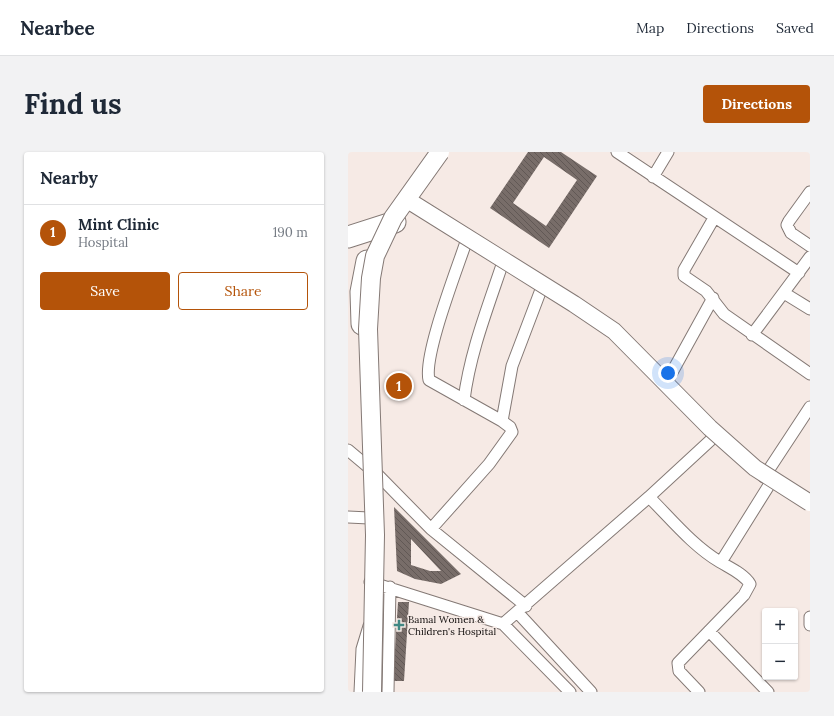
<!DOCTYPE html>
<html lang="en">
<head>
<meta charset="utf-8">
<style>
  :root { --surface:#fff; --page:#f2f2f3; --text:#1f2937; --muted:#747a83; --line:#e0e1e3; --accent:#b45309 }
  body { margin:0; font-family:Lora,serif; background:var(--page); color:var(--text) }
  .controls { position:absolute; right:12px; bottom:12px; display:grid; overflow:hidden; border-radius:4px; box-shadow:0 1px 3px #0004 }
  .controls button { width:36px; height:36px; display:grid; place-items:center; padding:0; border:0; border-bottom:1px solid var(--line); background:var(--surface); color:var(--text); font:20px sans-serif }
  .you { position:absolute; left:320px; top:221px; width:14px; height:14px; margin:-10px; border:3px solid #fff; border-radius:50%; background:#1a73e8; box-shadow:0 0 0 6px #1a73e833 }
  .badge { display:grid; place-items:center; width:26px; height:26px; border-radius:50%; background:var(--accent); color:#fff; font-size:13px; font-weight:700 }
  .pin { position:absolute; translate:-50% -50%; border:2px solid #fff; box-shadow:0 1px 4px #0006 }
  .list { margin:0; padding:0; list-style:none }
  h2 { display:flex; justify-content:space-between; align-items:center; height:52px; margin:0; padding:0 16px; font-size:17px }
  h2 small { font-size:13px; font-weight:400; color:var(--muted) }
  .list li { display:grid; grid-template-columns:26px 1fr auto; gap:12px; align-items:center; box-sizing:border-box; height:56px; padding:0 16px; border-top:1px solid var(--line) }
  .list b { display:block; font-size:15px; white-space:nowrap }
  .list p { margin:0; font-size:13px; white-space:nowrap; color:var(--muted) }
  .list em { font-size:13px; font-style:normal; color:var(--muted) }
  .actions { display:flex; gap:8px; padding:12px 16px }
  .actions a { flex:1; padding:9px 0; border:1px solid var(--accent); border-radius:4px; text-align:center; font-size:14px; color:var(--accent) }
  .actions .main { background:var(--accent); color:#fff }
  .map { position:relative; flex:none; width:462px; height:540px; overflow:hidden; border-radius:4px }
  header { display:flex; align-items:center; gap:24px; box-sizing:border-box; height:56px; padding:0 20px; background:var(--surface); border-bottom:1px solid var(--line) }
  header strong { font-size:19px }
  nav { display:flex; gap:22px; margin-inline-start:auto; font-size:14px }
  .intro { display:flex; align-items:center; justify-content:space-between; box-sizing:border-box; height:96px; padding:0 24px }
  h1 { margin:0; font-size:28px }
  .button { padding:10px 18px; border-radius:4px; background:var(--accent); color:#fff; font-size:14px; font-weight:700 }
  main { display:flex; gap:24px; padding:0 24px }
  aside { flex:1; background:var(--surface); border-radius:4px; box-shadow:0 1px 3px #0004 }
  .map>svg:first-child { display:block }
  .building { fill:url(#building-back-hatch); fill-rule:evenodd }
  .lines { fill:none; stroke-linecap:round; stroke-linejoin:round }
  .street-casing { stroke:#847975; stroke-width:13 }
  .highway-casing { stroke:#847975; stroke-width:23 }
  .street { stroke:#fff; stroke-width:11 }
  .highway { stroke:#fff; stroke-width:21 }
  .secondary-bridge-casing { stroke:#847975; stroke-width:18; stroke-linecap:butt }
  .primary-bridge-casing { stroke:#847975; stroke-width:20; stroke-linecap:butt }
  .secondary-bridge { stroke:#fff; stroke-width:16 }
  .primary-bridge { stroke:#fff; stroke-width:18 }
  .poi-dot { fill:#418884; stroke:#f6eae5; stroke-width:1.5 }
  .labels { text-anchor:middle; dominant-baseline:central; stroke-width:3; stroke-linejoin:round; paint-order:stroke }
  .poi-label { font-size:10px; fill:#100c0b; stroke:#f6eae5; text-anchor:start }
</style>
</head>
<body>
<header>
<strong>Nearbee</strong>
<nav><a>Map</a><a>Directions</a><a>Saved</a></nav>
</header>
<div class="intro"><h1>Find us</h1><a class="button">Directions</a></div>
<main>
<aside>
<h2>Nearby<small></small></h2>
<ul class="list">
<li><span class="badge">1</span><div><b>Mint Clinic</b><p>Hospital</p></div><em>190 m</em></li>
</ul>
<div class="actions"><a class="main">Save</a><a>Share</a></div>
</aside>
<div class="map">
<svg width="462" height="540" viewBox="0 0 462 540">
  <defs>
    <pattern id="building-back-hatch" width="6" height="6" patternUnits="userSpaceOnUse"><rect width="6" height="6" fill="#786d69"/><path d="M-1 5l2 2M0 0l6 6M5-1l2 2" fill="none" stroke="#615855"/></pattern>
  </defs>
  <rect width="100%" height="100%" fill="#f6eae5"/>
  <path class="building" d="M180,0H213L249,24L201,96L142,56ZM196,5L229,28L198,74L165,51Z
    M61,227L62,242L41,243L40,228Z
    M46,355L113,422L93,432L67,427L49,419ZM63,387L93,419H82L63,413Z
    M50,450H61L56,529H45Z"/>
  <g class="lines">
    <defs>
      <path id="street" d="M269,0L451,121
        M305,25L320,0
        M462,40L441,69L439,73L443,81L462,94
        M366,66L336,118V124L358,139L376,162L462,222
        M436,141L462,157
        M404,183L462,105
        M317,233L365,146
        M116,248C122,200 140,155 155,110
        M154,269L164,214L194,135
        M0,298L31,324L83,377L178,454
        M416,325L462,255
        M301,345C324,368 345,394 372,410C382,416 396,422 402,432L396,443L330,511L331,519L351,540
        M0,365L21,366
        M83,377L141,312L164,280L162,275L154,269L81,228C75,203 110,115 119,87
        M373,410L423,330
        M22,430L155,472L301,345L366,285
        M170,461L243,540
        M462,465V473
        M155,472L222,540
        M361,479L420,540
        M12,540L14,497L21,474
        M40,540L42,435"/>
      <path id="highway" d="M0,85L47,70
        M14,172L13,140L19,109"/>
    </defs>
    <use href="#street" class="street-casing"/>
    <use href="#highway" class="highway-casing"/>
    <use href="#street" class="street"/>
    <use href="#highway" class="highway"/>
    <defs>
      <path id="secondary-bridge" d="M58,47L226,152L266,179L362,276L407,316L462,351"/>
      <path id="primary-bridge" d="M24,540L27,383L20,177L23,126L27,104L45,66L92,0"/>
    </defs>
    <use href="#secondary-bridge" class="secondary-bridge-casing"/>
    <use href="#primary-bridge" class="primary-bridge-casing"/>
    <use href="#secondary-bridge" class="secondary-bridge"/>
    <use href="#primary-bridge" class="primary-bridge"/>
  </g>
  <path class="poi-dot" d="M49 467h4v4h4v4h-4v4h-4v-4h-4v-4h4z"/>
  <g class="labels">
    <g class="poi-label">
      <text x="60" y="467">Bamal Women &amp;<tspan x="60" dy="12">Children's Hospital</tspan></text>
    </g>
  </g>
</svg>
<div class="controls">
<button>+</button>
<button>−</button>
</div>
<div class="you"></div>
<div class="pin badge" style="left:51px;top:234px">1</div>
</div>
</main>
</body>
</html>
